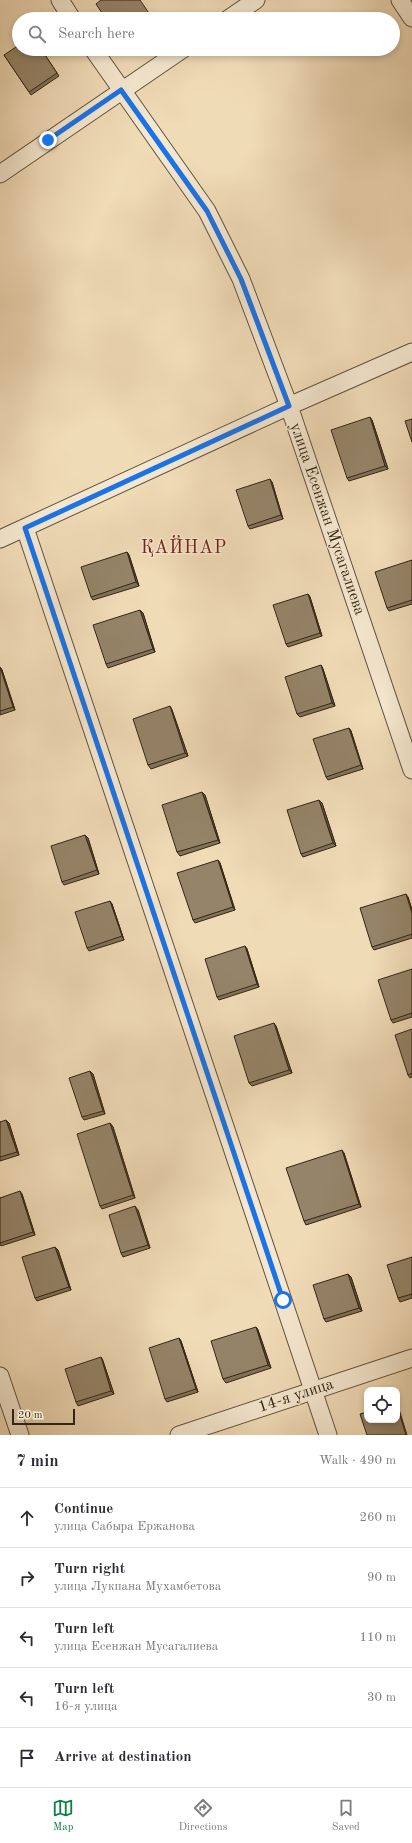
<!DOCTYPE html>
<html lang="en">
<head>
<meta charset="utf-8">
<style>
  :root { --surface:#fff; --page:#f7f7f7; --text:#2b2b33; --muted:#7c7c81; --line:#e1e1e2; --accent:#0b8043 }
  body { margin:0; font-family:"Old Standard TT",serif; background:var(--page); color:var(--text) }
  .controls { position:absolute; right:12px; bottom:12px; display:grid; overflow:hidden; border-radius:8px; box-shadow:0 2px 6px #0003 }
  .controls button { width:36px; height:36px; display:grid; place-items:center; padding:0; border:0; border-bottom:1px solid var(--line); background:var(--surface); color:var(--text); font:20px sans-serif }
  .scale { position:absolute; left:12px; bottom:10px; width:63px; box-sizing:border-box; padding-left:4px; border:2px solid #332614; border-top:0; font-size:11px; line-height:14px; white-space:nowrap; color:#332614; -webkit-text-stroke:3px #f5e8d0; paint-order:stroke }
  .stop { position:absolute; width:12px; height:12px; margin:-9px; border:3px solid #1a73e8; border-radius:50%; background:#fff }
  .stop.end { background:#1a73e8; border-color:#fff; box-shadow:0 1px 4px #0008 }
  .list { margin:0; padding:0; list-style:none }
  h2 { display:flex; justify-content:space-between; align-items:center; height:52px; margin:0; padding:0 16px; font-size:17px }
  h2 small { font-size:13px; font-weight:400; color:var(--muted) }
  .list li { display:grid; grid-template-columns:26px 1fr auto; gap:12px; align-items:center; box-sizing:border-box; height:60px; padding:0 16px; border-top:1px solid var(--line) }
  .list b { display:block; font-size:15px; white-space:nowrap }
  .list p { margin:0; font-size:13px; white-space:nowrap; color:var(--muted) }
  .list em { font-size:13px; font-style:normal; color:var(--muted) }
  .icon { flex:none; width:22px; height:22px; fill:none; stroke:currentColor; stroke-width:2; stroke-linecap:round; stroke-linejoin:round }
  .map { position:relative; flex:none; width:412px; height:1435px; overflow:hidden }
  .search { position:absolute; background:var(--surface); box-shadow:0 2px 6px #0003; left:12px; right:12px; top:12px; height:44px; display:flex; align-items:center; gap:10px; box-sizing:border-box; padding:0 14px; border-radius:22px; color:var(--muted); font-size:15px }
  .sheet { height:352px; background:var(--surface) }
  nav { display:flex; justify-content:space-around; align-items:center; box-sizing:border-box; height:56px; border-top:1px solid var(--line); background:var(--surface); font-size:11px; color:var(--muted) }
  nav a { display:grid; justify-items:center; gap:2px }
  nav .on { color:var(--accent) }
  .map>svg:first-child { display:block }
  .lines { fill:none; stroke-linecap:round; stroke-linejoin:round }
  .minor-casing { stroke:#62533d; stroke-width:19 }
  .minor { stroke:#f5e8d0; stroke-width:17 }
  .wall { fill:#80725a; stroke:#332614 }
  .shaded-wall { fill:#685c4a; stroke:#332614 }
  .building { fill:#958469; stroke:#332614 }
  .route { stroke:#1a73e8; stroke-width:5 }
  .labels { text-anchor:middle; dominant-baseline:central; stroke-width:3; stroke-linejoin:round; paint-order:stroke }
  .street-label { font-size:16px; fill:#332614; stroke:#f5e8d0 }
  .quarter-label { font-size:18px; letter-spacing:1px; fill:#7a1f14; stroke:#f5e8d0 }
</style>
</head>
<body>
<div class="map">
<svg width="412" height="1435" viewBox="0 0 412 1435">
  <rect width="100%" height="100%" fill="#f0dbb7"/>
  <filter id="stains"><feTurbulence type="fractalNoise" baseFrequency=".005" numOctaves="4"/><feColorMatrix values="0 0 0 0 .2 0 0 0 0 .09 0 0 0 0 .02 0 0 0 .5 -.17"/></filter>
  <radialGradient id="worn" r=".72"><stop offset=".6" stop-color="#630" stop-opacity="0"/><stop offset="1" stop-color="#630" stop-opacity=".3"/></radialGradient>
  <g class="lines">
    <defs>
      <path id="minor" d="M60,0L72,19
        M400,0L412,18
        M228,19L256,0
        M93,49L207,211L241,279L289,406L412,770
        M0,174L183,49
        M25,528L328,1435
        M0,539L289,406L412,352
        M0,1376L20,1435
        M179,1435L412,1358"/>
    </defs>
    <use href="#minor" class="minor-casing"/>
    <use href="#minor" class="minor"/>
  </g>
  <path class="wall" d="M41,49L59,76L31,95L4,55Z
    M372,420L388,469L349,481L347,478Z
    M272,482L283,519L250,529L248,526Z
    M127,552L129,555L139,586L93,600L91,597Z
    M412,560V604L389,611L387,608Z
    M308,594L310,597L322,636L288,647L286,644Z
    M140,610L143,613L155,652L108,668L106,664Z
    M321,665L323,669L335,706L300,717L297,714Z
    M0,667L2,670L15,710L0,715Z
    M170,706L172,710L188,756L151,769L148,765Z
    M349,728L351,731L363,769L328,780L326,777Z
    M205,795L220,843L180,856L177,852Z
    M322,803L336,846L303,857L301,854Z
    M88,838L99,874L64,885L62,882Z
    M218,860L220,863L235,910L195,923L193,920Z
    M408,897L412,910V938L374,950L372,947Z
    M112,904L124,940L89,951L87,948Z
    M245,946L247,949L259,987L219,1000L217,997Z
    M412,969V1017L393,1023L391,1020Z
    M276,1026L292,1073L252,1086L249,1083Z
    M412,1029V1077L410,1078L408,1075Z
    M93,1074L105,1114L84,1120L82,1117Z
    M0,1122L9,1123L19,1155L0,1161Z
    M110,1123L113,1127L135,1198L102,1209L100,1206Z
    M344,1153L361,1207L306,1225L304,1221Z
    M22,1194L35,1235L1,1246L0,1244V1198Z
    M138,1210L150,1248L123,1257L121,1253Z
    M58,1250L71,1290L37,1301L35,1298Z
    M412,1257V1298L400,1302L398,1298Z
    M348,1274L351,1277L362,1311L326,1322L324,1319Z
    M256,1327L258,1330L271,1368L226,1383L223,1379Z
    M179,1338L181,1341L198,1392L167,1402L165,1399Z
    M101,1357L103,1361L114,1394L78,1406L76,1402Z"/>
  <path class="shaded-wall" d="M370,417L372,420L388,469L385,466Z
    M270,479L272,482L283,519L281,515Z
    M127,552L129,555L139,586L136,582Z
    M308,594L310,597L322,636L320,633Z
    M140,610L143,613L155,652L153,649Z
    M321,665L323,669L335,706L332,703Z
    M0,667L2,670L15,710L13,707Z
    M170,706L172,710L188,756L185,753Z
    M349,728L351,731L363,769L361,765Z
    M202,792L205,795L220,843L218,840Z
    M319,800L322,803L336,846L333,843Z
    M85,835L88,838L99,874L97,870Z
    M218,860L220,863L235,910L233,907Z
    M406,894L408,897L412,910V913Z
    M110,901L112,904L124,940L122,936Z
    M245,946L247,949L259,987L257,984Z
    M274,1023L276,1026L292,1073L289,1070Z
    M90,1071L93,1074L105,1114L103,1111Z
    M6,1120L9,1123L19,1155L17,1152Z
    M110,1123L113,1127L135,1198L133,1195Z
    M342,1150L344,1153L361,1207L359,1204Z
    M20,1191L22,1194L35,1235L33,1232Z
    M135,1206L138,1210L150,1248L148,1245Z
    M55,1247L58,1250L71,1290L69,1287Z
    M348,1274L351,1277L362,1311L359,1308Z
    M256,1327L258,1330L271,1368L268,1365Z
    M179,1338L181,1341L198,1392L196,1389Z
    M101,1357L103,1361L114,1394L111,1391Z
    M397,1404L398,1406L407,1435H406L397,1406Z"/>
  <path class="building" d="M101,0H140L153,19H106L96,4Z
    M19,45V49H41L57,73L29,92L4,55Z
    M370,417L385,466L347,478L331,430Z
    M412,419V442L405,421Z
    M270,479L281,515L248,526L236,490Z
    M127,552L136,582L91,597L81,567Z
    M412,560V600L387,608L375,572Z
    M308,594L320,633L286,644L273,605Z
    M140,610L153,649L106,664L93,625Z
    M321,665L332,703L297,714L285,677Z
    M0,667L13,707L0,711Z
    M170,706L185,753L148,765L133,719Z
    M349,728L361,765L326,777L313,739Z
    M202,792L218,840L177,852L162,805Z
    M319,800L333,843L301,854L287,810Z
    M85,835L97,870L62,882L51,846Z
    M218,860L233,907L193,920L177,873Z
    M406,894L412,913V934L372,947L360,908Z
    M110,901L122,936L87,948L75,912Z
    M245,946L257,984L217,997L205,959Z
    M412,969V1013L391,1020L378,980Z
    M274,1023L289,1070L249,1083L234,1036Z
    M412,1029V1073L408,1075L395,1035Z
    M90,1071L103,1111L82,1117L69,1078Z
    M6,1120L17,1152L0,1157V1122Z
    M110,1123L133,1195L100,1206L77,1134Z
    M342,1150L359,1204L304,1221L286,1168Z
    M20,1191L33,1232L0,1243V1198Z
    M135,1206L148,1245L121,1253L109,1215Z
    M55,1247L69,1287L35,1298L22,1257Z
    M412,1257V1294L398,1298L387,1265Z
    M348,1274L359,1308L324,1319L313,1285Z
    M256,1327L268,1365L223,1379L211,1341Z
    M179,1338L196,1389L165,1399L149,1348Z
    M101,1357L111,1391L76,1402L65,1369Z
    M397,1406L406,1435H367L360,1414L367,1412V1420H397Z"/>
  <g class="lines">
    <path class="route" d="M48,140L121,90L207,211L241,279L289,406L25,528L283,1300"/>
  </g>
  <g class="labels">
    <g class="street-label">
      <text transform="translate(327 519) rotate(71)">улица Есенжан Мусагалиева</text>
      <text transform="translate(296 1396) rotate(-18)">14-я улица</text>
    </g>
    <g class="quarter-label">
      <text x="184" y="548">ҚАЙНАР</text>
    </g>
  </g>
  <rect width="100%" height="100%" filter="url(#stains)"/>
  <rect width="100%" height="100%" fill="url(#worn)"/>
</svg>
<div class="controls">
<button><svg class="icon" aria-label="locate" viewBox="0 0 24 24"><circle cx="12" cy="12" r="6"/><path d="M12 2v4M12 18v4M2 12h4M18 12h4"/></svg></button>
</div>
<div class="scale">20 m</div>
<div class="stop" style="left:283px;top:1300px"></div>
<div class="stop end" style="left:48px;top:140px"></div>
<div class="search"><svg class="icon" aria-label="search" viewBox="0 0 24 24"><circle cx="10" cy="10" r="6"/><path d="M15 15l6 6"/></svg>Search here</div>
</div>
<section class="sheet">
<h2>7 min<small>Walk · 490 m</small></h2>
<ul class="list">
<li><svg class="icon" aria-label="ahead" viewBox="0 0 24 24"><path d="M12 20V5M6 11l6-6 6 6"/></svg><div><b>Continue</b><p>улица Сабыра Ержанова</p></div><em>260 m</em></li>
<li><svg class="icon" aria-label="right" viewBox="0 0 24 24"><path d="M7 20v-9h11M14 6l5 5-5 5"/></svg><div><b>Turn right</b><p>улица Лукпана Мухамбетова</p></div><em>90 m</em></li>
<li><svg class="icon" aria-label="left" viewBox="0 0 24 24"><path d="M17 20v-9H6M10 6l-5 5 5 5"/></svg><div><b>Turn left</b><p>улица Есенжан Мусагалиева</p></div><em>110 m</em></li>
<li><svg class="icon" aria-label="left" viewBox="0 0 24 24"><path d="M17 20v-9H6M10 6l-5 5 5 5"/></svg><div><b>Turn left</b><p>16-я улица</p></div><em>30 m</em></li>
<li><svg class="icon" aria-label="arrive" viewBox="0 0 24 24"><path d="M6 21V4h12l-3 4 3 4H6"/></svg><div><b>Arrive at destination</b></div></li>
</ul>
</section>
<nav>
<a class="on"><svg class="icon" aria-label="map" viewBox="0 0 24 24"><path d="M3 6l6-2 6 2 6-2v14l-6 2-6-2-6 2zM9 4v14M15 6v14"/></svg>Map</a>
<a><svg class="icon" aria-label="directions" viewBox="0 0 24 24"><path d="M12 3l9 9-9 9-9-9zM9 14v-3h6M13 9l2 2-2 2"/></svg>Directions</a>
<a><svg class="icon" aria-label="saved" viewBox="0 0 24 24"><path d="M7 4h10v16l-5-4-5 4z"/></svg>Saved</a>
</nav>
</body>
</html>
